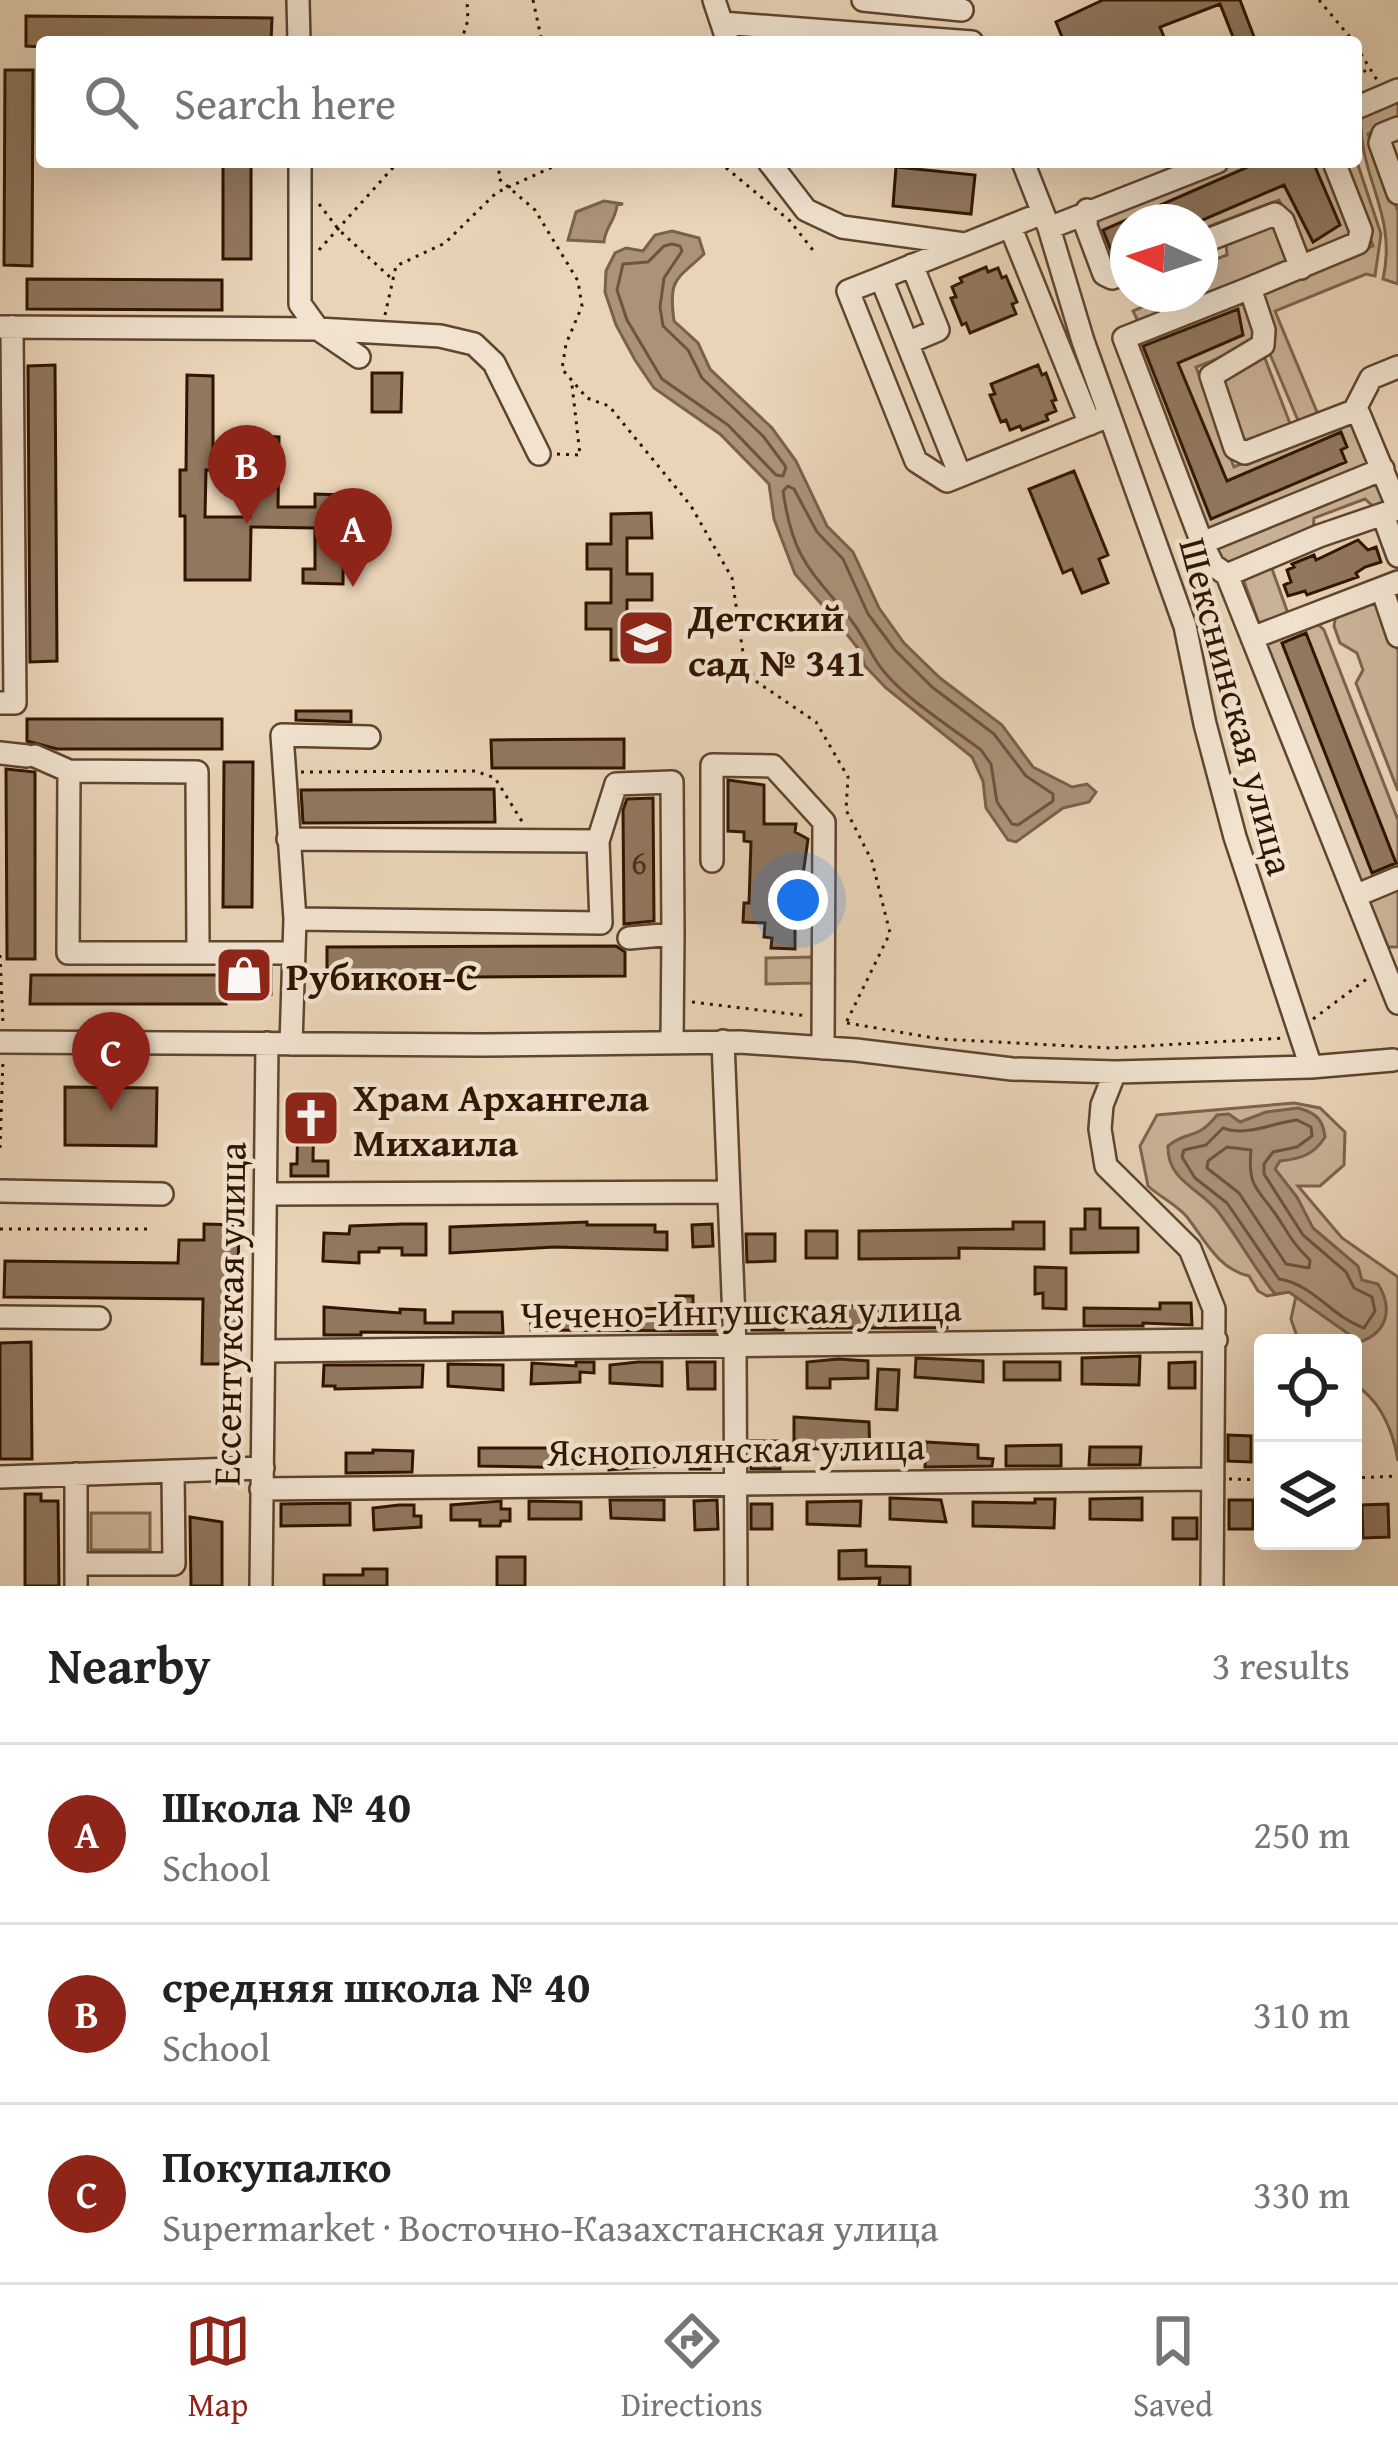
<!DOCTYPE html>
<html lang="en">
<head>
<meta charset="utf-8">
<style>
  :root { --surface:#fff; --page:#f2f2f2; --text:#222; --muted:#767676; --line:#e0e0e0; --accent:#8f2418 }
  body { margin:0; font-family:"Gentium Book Plus",serif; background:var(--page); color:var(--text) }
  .controls { position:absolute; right:36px; bottom:36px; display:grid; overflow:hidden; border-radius:12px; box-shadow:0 12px 48px #0002 }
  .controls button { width:108px; height:108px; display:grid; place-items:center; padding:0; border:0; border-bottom:3px solid var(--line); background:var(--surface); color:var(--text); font:60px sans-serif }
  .compass { position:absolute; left:1110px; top:204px; width:108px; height:108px; border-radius:50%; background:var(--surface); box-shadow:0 12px 48px #0002; rotate:273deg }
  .you { position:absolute; left:798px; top:900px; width:42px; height:42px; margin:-30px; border:9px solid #fff; border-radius:50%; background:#1a73e8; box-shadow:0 0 0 18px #1a73e833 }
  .badge { display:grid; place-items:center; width:78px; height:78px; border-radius:50%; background:var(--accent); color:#fff; font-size:39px; font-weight:700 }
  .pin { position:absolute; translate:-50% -99px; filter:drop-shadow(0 3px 6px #0008) }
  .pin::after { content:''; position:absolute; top:63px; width:42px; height:36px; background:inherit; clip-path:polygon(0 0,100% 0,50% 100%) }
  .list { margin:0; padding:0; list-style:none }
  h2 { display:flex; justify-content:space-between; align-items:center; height:156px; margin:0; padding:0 48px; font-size:51px }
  h2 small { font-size:39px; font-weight:400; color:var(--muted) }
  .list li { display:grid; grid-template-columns:78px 1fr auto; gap:36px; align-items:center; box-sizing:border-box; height:180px; padding:0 48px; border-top:3px solid var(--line) }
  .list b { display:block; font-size:45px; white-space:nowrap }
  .list p { margin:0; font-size:39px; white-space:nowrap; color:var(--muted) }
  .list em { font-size:39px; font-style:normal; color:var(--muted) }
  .icon { flex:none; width:66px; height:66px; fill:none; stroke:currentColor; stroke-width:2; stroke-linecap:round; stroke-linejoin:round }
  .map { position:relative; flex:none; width:1398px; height:1586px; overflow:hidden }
  .search { position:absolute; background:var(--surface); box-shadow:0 12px 48px #0002; left:36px; right:36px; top:36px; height:132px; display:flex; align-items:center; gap:30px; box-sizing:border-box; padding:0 42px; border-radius:12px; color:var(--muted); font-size:45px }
  .sheet { height:696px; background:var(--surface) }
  nav { display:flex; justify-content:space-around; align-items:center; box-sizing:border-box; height:168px; border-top:3px solid var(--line); background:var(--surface); font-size:33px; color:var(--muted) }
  nav a { display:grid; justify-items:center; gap:6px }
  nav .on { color:var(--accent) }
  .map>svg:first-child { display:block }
  .green { fill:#cab498; stroke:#7e644c; stroke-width:3 }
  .water { fill:#aa9379; stroke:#7a6149; stroke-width:3 }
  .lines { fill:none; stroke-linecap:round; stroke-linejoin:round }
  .shore { stroke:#6e543c; stroke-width:3 }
  .building { fill:#91785f; stroke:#311500; stroke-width:3; fill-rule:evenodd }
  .minor-casing { stroke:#5f452e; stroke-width:26 }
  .path { stroke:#311500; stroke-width:3; stroke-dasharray:3 6; stroke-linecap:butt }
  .minor { stroke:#f1e3d0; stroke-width:21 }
  .labels { text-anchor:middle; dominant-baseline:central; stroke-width:9; stroke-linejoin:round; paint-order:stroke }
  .number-label { font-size:33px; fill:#492e18 }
  .poi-label { font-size:39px; font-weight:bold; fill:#311500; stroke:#f1e3d0; text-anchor:start }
  .street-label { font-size:39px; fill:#311500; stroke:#f1e3d0 }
</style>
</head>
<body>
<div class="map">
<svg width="1398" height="1586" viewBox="0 0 1398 1586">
  <rect width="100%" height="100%" fill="#e9d4b7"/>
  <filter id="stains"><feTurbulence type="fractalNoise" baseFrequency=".00167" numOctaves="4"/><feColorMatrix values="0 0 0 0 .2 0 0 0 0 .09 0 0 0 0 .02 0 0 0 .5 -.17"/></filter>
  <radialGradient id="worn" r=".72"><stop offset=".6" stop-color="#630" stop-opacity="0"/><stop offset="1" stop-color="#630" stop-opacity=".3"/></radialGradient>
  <path class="green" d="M1398,97V119L1368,134L1398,211V284L1383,279C1398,212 1357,176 1361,113Z
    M1356,159L1381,234L1375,276L1366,274L1275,311L1317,412V417L1299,423L1270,354L1274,330L1263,298L1264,290L1373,246L1340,162Z
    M1238,162H1324L1352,237L1314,252L1306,250L1279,200L1200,230V222H1128V260L1107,267L1093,231L1096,217Z
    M1278,222L1289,261L1138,321L1133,311L1147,305L1144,294H1200V276L1211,271L1208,262L1227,255L1226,243Z
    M1228,301H1247L1258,330L1253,345L1196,367L1234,467L1347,419H1354L1372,463L1209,534L1133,345Z
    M1264,356L1291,426L1245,442L1219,379Z
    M1378,482L1388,503L1375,508L1365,499L1314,518L1313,531L1223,567L1209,547Z
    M1271,566L1290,619L1261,629L1242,576Z
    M1368,600L1380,606L1398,651V791L1356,683L1363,670L1357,653L1340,643L1334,626L1336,614Z
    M1318,624L1324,630L1398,820V871L1361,884L1263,644Z
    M1398,885V947H1387L1369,904L1370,899Z
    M814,957L812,983L766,984V958Z
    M1294,1103L1320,1108L1345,1132L1344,1165L1320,1186H1298L1342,1238L1398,1277V1461C1393,1430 1380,1400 1353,1383V1343H1299L1291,1319L1296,1296L1289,1292L1267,1296L1258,1291L1249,1276C1218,1269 1205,1240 1187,1217C1177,1205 1160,1197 1148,1186L1140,1146L1157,1115Z
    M91,1513H150V1550H91Z"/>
  <path class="water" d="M604,201L623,204L617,205C616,220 605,227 604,242L568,240L576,212Z
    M672,231L699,238L704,254C677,280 668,277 674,321L698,343L710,369L772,428L796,461L827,526L853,552L879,608L904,643L940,678L1002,725L1033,767L1072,787L1087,784L1096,792L1089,802L1063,808L1016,842L1008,840L986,808L983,781L972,757L886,688L865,666L860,651L839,624L795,574L774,519L769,484L720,434L654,388L635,360L616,325L605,292L606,271L615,253L626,248L643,251L655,235Z
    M1298,1108C1316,1113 1323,1119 1325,1137C1314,1155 1300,1159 1280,1161L1275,1169L1297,1197L1313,1228L1358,1266L1362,1280L1378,1284C1393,1308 1388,1332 1360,1342L1289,1292L1275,1294C1254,1268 1239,1239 1219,1213C1202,1189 1167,1182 1168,1146C1188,1129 1196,1142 1217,1115L1229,1114L1240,1122L1266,1112Z"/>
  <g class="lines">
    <path class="shore" d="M672,244L680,246L682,251L664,278L660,307L663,326L688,350L702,378L763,436L786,467L783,476L776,475L728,425L662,379L627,320L617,290L623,264L648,262L664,246Z
      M788,486L794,489L817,532L843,559L868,614L895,650L932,687L994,734L1026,776L1053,794V801L1018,825L1012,824L997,802L991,764L981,750C950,726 895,693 875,659C867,645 861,633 851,620C810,569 793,560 783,491Z
      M1297,1120L1311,1127L1312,1136L1297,1147L1273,1152L1264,1164V1174L1303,1235L1346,1272L1354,1288L1372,1297L1375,1311L1364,1328C1332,1317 1313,1284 1279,1279L1227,1203L1195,1178L1182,1157L1184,1150L1206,1145L1223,1128C1246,1137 1272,1123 1297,1120Z
      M1227,1147L1251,1150C1248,1185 1255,1186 1274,1212C1289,1233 1290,1241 1310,1260L1309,1268L1286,1264L1239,1193L1207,1168L1208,1161Z"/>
  </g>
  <path class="building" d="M1103,0H1240L1256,42H1235L1220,4L1160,27L1166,42H1064L1056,22Z
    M26,16L272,18L271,42H42V47L26,46Z
    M5,70H33L32,266L4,265Z
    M223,162H251V259H223Z
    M1259,162H1313L1340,225L1313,242L1284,185L1198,222H1128V252L1114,258L1103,230Z
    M896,167L975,175L971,214L893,206Z
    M986,267L988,272L998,268L1002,278L1006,276L1017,302L1012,304L1016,314L970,333L966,323L962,325L951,298L956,297L952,287L962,282L960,278Z
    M27,279L222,280V310L27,309Z
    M1238,309L1243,335L1178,363L1227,481L1341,432L1347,447L1341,450L1346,462L1211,519L1143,346Z
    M55,365L57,661L30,662L28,366Z
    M1038,365L1042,375L1046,373L1056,400L1052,401L1056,411L1046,415L1048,420L1022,430L1020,426L1010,430L1006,420L1001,422L990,395L995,394L991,384Z
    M372,373H402L401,412H372Z
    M187,375L213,376V448L251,449V436L279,437L278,507H315V494L344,495L343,584L303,583V569H315V528L251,527L250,580H185V516H180V470H186ZM206,470H251L250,517H205Z
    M1074,471L1108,555L1099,559L1108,583L1082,593L1072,569L1063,573L1029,489Z
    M651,513L652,538H627V574H652V600H627V634H651V659L611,660V629H586V603H611V569H587V544H611V514Z
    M1358,540L1368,550L1376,547L1381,562L1365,567L1356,573L1358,577L1307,595L1305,591L1288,596L1284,585L1291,582L1287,570L1294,567L1292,564L1314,555L1316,560Z
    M1306,633L1396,863L1372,873L1282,643Z
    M296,711H351V722L296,720Z
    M27,719H222V749H57L27,741Z
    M624,739V768H492L491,740Z
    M224,762H253L252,907H223Z
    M6,769L35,772V959H7Z
    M728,780L764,785V824H796L795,832L808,839L801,889L805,920H800V928H795V949L771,948L772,938L764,937L765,923L743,922L744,903H749L751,842L744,841V832L728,831Z
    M494,789L495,822L303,823L301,790Z
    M653,798L654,921L624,924L623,810L627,799Z
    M616,946L625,952V976L327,978V947Z
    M226,968H271V994H226V1004H30L31,975H226Z
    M65,1087L157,1088L156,1146L65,1145Z
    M307,1097L314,1105L313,1161H328V1176H291V1164H297L298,1106L302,1098Z
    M1085,1209H1100V1228H1138V1252L1071,1253V1229H1085Z
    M587,1222V1225H655V1232H667V1250L554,1247L450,1253V1227Z
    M1013,1222H1044V1249L959,1248V1258L859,1259V1231L1013,1229Z
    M204,1224L239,1225L236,1364H202L203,1299L4,1297L5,1261L178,1263L179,1240H204Z
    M403,1224H426V1255H402V1248H379V1252H359V1263L323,1261L324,1233L349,1234L350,1226Z
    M712,1224L713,1246L693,1247L692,1225Z
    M806,1231H837V1258H806Z
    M746,1234H775V1261L747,1262Z
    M1035,1267L1066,1268V1309L1043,1308V1293L1035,1294Z
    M676,1296H693V1305H715V1331L531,1330L530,1312L676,1308Z
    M1160,1303H1191L1192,1325L1143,1323V1326H1084V1308L1160,1309Z
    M889,1305L947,1309V1328H809L810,1307Z
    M324,1307L400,1313V1309L425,1310V1323H453V1312H502L503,1333L361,1332V1335H324Z
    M752,1307H783V1330H752Z
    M31,1342L32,1459H0V1343Z
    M1140,1356L1139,1385L1082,1384V1358Z
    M916,1358L983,1361V1382L915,1377Z
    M838,1359L868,1361V1378L830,1379V1388H807V1362Z
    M576,1362H594V1373L580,1372V1382L531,1384L532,1363L576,1366Z
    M638,1362H662V1386L610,1383V1365Z
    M687,1362H715V1389H688Z
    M1004,1362H1060V1380H1004Z
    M1195,1362V1388H1169V1363Z
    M448,1364L503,1365V1390L448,1386Z
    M324,1365H423L422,1387L335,1389V1386H323Z
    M878,1369L899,1370L897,1410L876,1409Z
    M794,1417L869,1422L870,1457H855V1450L794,1448Z
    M1228,1435L1251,1436V1462L1228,1461Z
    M750,1441H779L780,1469H751Z
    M926,1442L978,1445V1458L993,1459L992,1466L925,1467Z
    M1061,1445V1466H1006V1446Z
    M636,1446H660V1466L609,1470V1449H636Z
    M690,1446H711L710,1469H690Z
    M1090,1447H1141L1140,1465H1089Z
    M479,1448H581V1468L479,1466Z
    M373,1450L413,1451L412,1472L346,1473V1453H373Z
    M25,1494H41V1501H58L59,1586H25Z
    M890,1498L941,1500L946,1522L890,1519Z
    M1142,1498V1520L1090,1519V1499Z
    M1035,1499H1055L1054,1528L973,1526V1502L1035,1503Z
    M610,1500H664V1520L611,1518Z
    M717,1500L718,1529L695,1530L694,1501Z
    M1229,1500H1253V1529H1229Z
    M501,1501V1509H510V1521H501L500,1526H480V1520H451V1505Z
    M529,1501L581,1502V1519H529Z
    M861,1501L860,1526L807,1524V1502Z
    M350,1503V1525L281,1526V1504Z
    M751,1504H772V1529H751Z
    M1388,1504L1389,1537L1363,1538L1362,1505Z
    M399,1505H414V1516H421V1527L374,1530L373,1508Z
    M190,1517L222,1522V1586H191Z
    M1173,1518H1197V1539H1173Z
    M866,1550V1566L910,1567V1586H879L880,1578L839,1579V1551Z
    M497,1557H525V1586H497Z
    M363,1569H387V1586H324V1575H363Z"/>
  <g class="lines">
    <defs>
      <path id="minor" d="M298,0L299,42
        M714,0L728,42
        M863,0L962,10
        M722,23L972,42
        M1356,108L1398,90
        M1398,128L1383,134L1380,143L1398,193
        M300,162V304L318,329L359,357
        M769,162L806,210L842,227L964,244
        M1023,162L1049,228L1083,341L1185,626L1205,724L1235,837L1311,1067
        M1087,210L1086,226L1104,274L1112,278L1128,273
        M1010,226L1090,424
        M1049,228L1217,162
        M1200,243L1275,214L1283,221L1301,268
        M881,278L848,291L916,461L947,481L1109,416
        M1250,288L1358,243L1361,231L1334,162
        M0,327L318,329L440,336L474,344L494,363L539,454
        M907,343L938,330L912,265
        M1354,411L1371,378L1398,367
        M960,475L881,278L1043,213
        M1398,508L1359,414L1354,411L1245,453L1235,448L1211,376L1263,345L1264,330L1250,288L1124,338L1202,543L1213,565L1227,575L1398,1003
        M1383,515L1398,556
        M1202,543L1383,469
        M1227,575L1319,536L1398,509
        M1382,589L1398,636
        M1252,638L1398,582
        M0,703H15L12,327
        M0,753L27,756
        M35,756L69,771L197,772L198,951
        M69,771L68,953H293
        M288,839L598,841L601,923L295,919
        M598,841L616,784L672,782L673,934
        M712,861V765L773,766L824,822L823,1048
        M1355,896L1398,878
        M629,938L673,934L672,1041
        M723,1041L735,1346L736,1586
        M0,1042L482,1045L740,1042L856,1050L1012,1069L1115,1072L1311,1067L1393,1060
        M291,1044L295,919L282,735L369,737
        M1115,1072L1102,1105L1100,1129L1106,1166L1190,1249L1214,1309L1212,1586
        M0,1191L162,1194
        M267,1194L729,1192
        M0,1317L99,1318
        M267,1351L1216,1340
        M76,1474V1586
        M0,1477L263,1468
        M261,1489L1213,1479
        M76,1564H174L173,1471
        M261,1586L267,1043"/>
    </defs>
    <use href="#minor" class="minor-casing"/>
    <path class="path" d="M533,0L542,42
      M1319,0L1354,42
      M461,42L468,20L467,0
      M1356,46L1377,80
      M1356,77L1369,68
      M501,162L498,178L535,210L578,281L582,306L566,344L562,369L587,398L609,406L691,506L732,578L744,660L757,682L816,722L848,777L846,810L872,861L890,933L846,1023
      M635,162H673
      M719,162L790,221L816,254
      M319,204L339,230L392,279
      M319,250L398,162
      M385,315L396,266L445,243L496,193L563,162
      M557,454L580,455L572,385
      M301,772L475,771L495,778L523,823
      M0,955L3,1025
      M692,1002L808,1016
      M1313,1019L1368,978
      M847,1023L940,1039L1110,1048L1285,1038
      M0,1148L3,1059
      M0,1229H149
      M1353,1478L1398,1476
      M1229,1479L1263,1480"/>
    <use href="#minor" class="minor"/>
  </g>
  <defs>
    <symbol id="school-square" viewBox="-11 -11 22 22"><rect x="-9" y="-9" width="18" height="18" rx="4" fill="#8f2418" stroke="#f1e3d0"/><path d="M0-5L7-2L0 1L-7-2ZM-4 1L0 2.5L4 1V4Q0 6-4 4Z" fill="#fff"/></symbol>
    <symbol id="shop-square" viewBox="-11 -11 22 22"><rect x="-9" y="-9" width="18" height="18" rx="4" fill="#8f2418" stroke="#f1e3d0"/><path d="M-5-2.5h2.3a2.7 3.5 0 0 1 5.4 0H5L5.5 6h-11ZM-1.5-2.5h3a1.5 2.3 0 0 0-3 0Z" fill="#fff"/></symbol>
    <symbol id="church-square" viewBox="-11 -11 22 22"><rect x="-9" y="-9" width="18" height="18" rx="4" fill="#8f2418" stroke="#f1e3d0"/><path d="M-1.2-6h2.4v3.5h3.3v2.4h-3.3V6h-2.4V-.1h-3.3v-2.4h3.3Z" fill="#fff"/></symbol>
  </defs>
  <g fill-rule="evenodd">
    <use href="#school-square" x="613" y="605" width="66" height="66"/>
    <use href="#shop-square" x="211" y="942" width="66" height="66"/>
    <use href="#church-square" x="278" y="1085" width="66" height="66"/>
  </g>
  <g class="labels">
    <g class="number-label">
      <text x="639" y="862">6</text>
    </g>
    <g class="poi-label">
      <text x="688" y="616">Детский<tspan x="688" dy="45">сад № 341</tspan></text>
      <text x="286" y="975">Рубикон-С</text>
      <text x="353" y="1096">Храм Архангела<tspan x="353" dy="45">Михаила</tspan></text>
    </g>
    <g class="street-label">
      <text transform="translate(1238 706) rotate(75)">Шекснинская улица</text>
      <text transform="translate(741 1310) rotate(-1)">Чечено-Ингушская улица</text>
      <text transform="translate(228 1314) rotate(-89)">Ессентукская улица</text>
      <text transform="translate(736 1448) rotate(-1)">Яснополянская улица</text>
    </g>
  </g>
  <rect width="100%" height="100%" filter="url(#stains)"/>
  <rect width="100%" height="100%" fill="url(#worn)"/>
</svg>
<div class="controls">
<button><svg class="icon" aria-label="locate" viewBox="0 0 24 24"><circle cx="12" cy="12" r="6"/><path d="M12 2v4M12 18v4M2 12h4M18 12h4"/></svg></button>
<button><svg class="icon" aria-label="layers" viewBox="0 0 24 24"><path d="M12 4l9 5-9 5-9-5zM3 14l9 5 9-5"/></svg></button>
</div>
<svg class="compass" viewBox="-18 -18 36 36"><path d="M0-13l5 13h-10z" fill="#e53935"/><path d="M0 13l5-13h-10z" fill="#767676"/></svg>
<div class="you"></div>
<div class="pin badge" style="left:353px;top:587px">A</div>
<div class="pin badge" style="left:247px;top:524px">B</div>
<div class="pin badge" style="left:111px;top:1111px">C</div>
<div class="search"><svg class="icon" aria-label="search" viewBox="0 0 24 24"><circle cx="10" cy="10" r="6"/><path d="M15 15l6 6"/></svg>Search here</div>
</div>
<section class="sheet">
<h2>Nearby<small>3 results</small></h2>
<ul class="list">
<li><span class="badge">A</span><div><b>Школа № 40</b><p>School</p></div><em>250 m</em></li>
<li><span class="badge">B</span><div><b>средняя школа № 40</b><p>School</p></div><em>310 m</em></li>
<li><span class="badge">C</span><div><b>Покупалко</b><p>Supermarket · Восточно-Казахстанская улица</p></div><em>330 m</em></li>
</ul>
</section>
<nav>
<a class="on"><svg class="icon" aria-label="map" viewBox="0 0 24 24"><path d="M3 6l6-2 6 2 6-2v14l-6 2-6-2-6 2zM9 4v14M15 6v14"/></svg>Map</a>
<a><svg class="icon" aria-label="directions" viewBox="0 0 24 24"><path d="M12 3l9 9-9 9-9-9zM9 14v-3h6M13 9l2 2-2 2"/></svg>Directions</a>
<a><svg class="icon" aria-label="saved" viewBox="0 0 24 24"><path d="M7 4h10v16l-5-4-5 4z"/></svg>Saved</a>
</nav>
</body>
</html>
